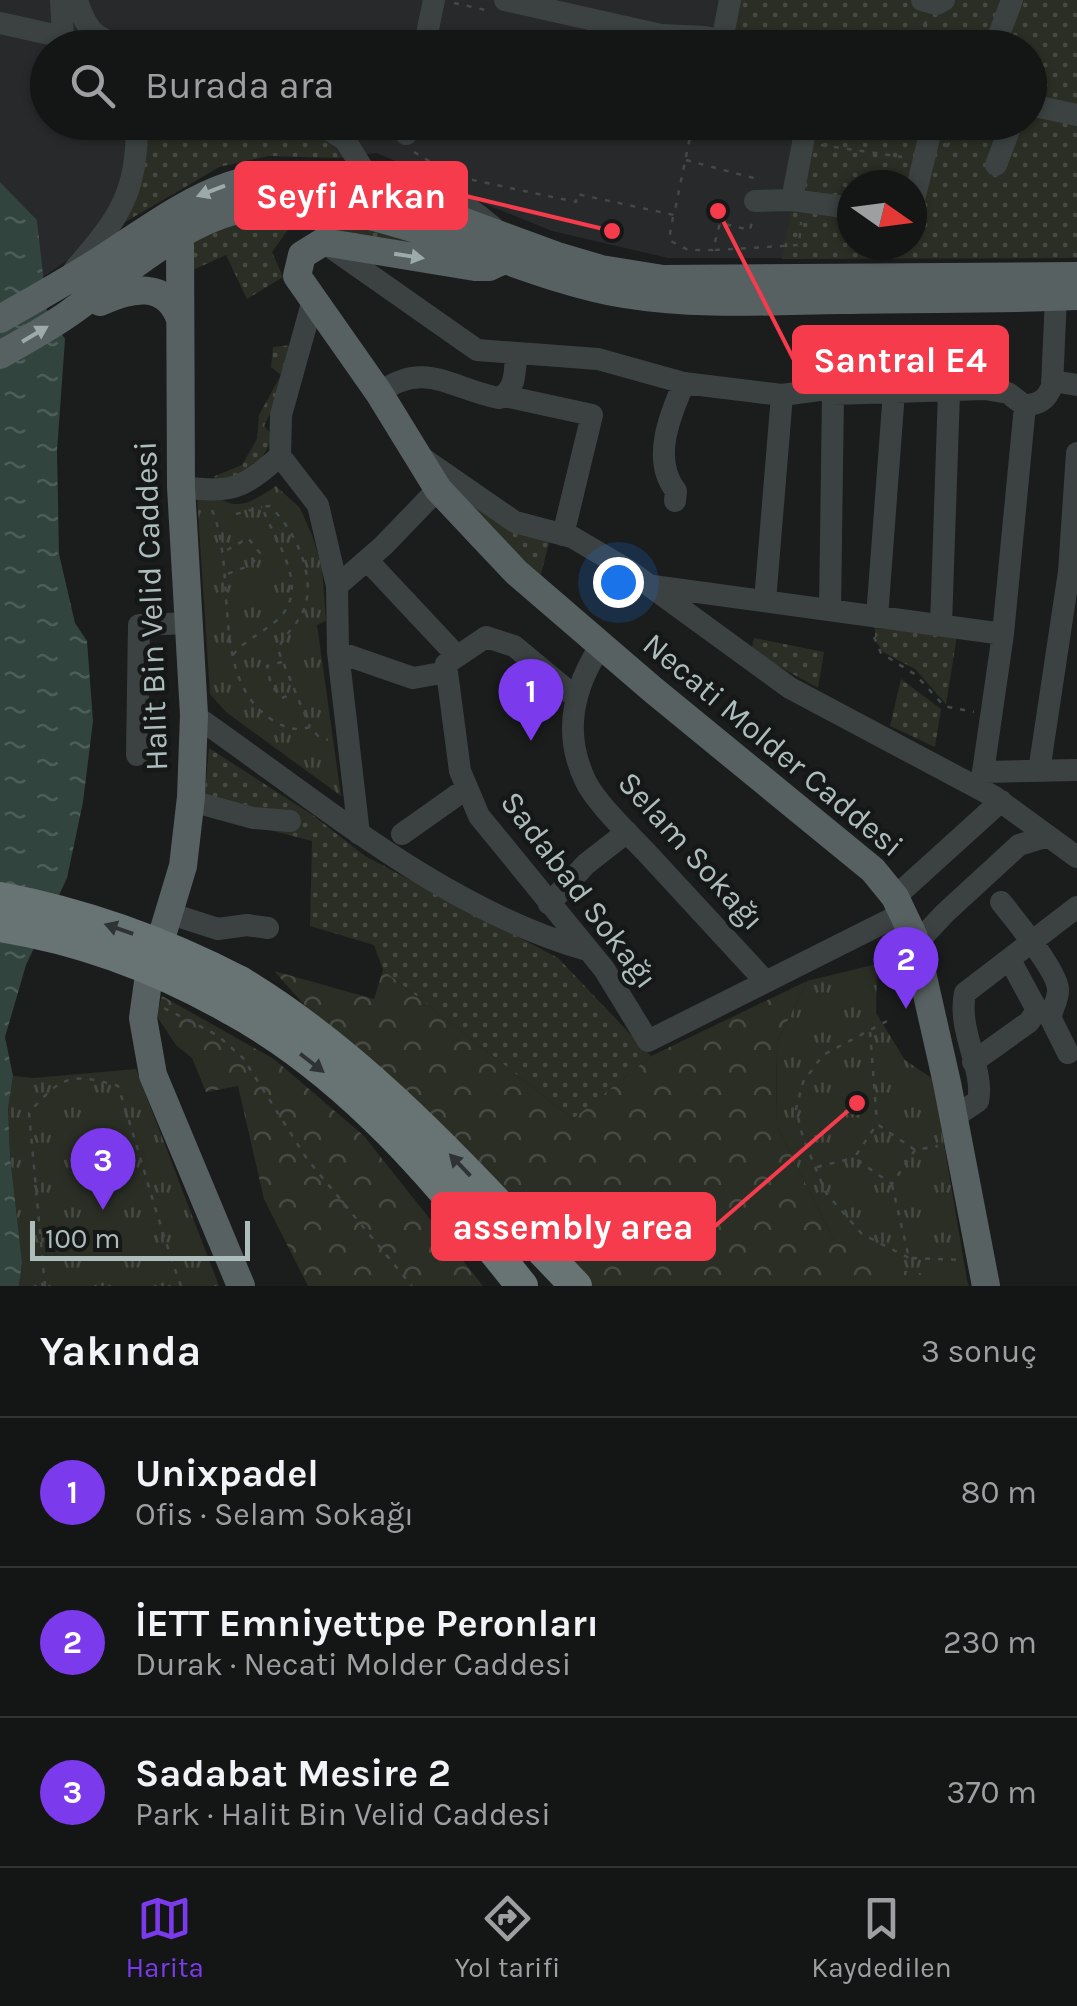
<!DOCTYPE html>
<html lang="tr">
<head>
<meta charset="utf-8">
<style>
  :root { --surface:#141616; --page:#1d1f1f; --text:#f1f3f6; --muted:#9d9fa1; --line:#333535; --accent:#7c3aed }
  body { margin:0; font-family:Karla,sans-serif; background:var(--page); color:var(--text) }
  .compass { position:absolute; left:837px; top:170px; width:90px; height:90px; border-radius:50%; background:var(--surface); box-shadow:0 2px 8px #0004; rotate:104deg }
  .scale { position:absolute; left:30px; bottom:25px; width:220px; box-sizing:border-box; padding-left:10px; border:5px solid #adbdbc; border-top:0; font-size:28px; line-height:35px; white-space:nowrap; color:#adbdbc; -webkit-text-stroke:8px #161818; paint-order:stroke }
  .you { position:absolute; left:618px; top:582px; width:35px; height:35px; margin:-25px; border:8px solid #fff; border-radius:50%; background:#1a73e8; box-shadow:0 0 0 15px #1a73e833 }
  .badge { display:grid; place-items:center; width:65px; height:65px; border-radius:50%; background:var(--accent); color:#fff; font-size:32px; font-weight:700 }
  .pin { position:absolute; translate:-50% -82px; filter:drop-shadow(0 2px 5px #0008) }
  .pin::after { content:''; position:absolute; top:52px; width:35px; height:30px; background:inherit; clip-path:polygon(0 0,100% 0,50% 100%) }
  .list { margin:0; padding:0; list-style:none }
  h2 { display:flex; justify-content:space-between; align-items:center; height:130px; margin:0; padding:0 40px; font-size:42px }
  h2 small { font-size:32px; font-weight:400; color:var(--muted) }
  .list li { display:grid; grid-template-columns:65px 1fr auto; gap:30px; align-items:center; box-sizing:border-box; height:150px; padding:0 40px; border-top:2px solid var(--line) }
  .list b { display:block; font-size:38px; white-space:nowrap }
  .list p { margin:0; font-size:32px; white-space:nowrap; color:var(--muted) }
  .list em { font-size:32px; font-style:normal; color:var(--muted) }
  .icon { flex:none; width:55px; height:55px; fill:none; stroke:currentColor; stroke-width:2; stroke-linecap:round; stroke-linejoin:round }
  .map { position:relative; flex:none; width:1077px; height:1286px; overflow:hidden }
  .search { position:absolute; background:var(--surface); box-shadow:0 2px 8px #0004; left:30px; right:30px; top:30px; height:110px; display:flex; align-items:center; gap:25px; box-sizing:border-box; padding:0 35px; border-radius:55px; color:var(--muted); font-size:38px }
  .sheet { height:580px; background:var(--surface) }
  nav { display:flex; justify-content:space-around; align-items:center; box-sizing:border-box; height:140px; border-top:2px solid var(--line); background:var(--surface); font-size:28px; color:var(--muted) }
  nav a { display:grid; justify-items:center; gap:5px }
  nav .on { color:var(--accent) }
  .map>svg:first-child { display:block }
  .built { fill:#27292a; fill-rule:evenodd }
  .grass { fill:url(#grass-dots); fill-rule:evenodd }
  .forest { fill:url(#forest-crowns) }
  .park { fill:url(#park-tufts) }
  .water { fill:url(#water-ripples) }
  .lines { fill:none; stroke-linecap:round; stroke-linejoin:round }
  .path { stroke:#424949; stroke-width:2.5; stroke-dasharray:5 8; stroke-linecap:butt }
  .minor { stroke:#3c4242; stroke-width:22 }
  .major { stroke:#586161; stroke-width:28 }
  .highway { stroke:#687373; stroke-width:32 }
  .highway-bridge { stroke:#687373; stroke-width:32 }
  .oneway { fill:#9cabaa }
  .oneway2 { fill:#2f3333 }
  .labels { text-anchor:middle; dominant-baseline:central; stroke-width:9; stroke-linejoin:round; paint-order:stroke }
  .street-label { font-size:32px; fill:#adbdbc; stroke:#161818 }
  .leader { fill:none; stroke:#f53b4c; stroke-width:4 }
  .callout-dot { fill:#f53b4c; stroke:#161818; stroke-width:4 }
  .callout { fill:#f53b4c; stroke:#f53b4c; stroke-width:4 }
  .callout-label { font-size:35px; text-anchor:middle; font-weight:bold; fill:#fff }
</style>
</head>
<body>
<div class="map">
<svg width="1077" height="1286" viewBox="0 0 1077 1286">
  <defs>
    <pattern id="grass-dots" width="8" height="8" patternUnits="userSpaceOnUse" patternTransform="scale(2.5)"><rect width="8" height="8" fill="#2a2e24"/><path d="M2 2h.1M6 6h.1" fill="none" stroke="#464a42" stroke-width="1.8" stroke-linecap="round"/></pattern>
    <pattern id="forest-crowns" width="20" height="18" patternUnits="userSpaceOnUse" patternTransform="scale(2.5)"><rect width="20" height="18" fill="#2a2e24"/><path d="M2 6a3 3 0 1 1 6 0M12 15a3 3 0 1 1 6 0" fill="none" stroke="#464a42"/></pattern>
    <pattern id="park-tufts" width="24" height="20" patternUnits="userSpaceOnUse" patternTransform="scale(2.5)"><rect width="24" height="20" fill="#2a2e24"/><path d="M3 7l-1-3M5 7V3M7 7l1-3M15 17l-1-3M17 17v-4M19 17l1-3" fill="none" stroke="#464a42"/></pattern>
    <pattern id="water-ripples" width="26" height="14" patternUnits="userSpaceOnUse" patternTransform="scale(2.5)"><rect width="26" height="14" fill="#32443e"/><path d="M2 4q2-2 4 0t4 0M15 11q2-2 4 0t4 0" fill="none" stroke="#4d5d58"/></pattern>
  </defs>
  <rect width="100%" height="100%" fill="#1b1d1d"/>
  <path class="built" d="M0,0H1077V258H668L552,231L475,200L442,180L376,153L340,158L265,156L221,166L120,225L43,277L37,220L0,182ZM48,48H1030V122H48ZM852,185H912V245H852Z"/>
  <path class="grass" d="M730,0H1077V258L782,259L807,123L1030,122V48H748L722,41ZM852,185H912V245H852Z
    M145,123H300L331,145L340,158L269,156L219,167L120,225Z
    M267,213L335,216L429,246L290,227L272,252L283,277L247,299L226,255L193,270L192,243L209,226Z
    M291,345L282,390L264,426L273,436C255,476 251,474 210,484L215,476L242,465L257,439L259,415L281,375L271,367L273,347Z
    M458,498L551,535L540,578Z
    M875,628L957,636L946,704L915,669L883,652L875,640Z
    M754,638L824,652L818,688L751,651Z
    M901,679L941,709L935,747L890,726Z
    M209,748L314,816L365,856L558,958L651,1056L573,1119L383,970L374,945L310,926L312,841L203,813Z"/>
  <path class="forest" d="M383,970L573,1119L651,1056L807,981L776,1045L777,1126L833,1239L967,1280L969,1286H592L325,1028L274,971L374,999Z
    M162,996L274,1059L364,1136L483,1286H308L264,1199L238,1086L206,1092L192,1058L176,1045L156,1015Z"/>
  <path class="park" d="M276,486L300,508L312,535L322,567L326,621L317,625L341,796L226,712L210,694L197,496L216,495C237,514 256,499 276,486Z
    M877,964L876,1013L905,1060L933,1079L967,1280L906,1271L833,1239L777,1126L776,1045L807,981Z
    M136,1069L219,1286H19L22,1262L10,1156L8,1107L13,1076L34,1078Z"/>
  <path class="water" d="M0,182L37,220L47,310L65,339L57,451L59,554L75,623L87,641L93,721L83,802L67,878L26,965L5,1037L13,1076L8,1108L10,1156L22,1262L19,1286H0Z"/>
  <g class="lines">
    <path class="path" d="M454,3L490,11
      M523,31L563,40L565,31
      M910,48L928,19
      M776,122L787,127
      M771,135L784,138
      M366,138L388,136
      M821,145L902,157
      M947,147L960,122
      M414,152L454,176L576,202L577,194L674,215L691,132
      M686,160L761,180
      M673,217L669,240L688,250H713L720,223L750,230L752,221
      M715,250L799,245L801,222
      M212,510C239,574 207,680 274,721C287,729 296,731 310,727L318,736L328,740
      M236,514L262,507
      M227,550L248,538L260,553L251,565L227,574
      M874,637L881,653L916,675L944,706L974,712
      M233,655C246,639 261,634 276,621C312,590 277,544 264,512L263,507L269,506C294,527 317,577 304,609C298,625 283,635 278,650L310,727
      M282,662L267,666L271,685L282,698L294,693
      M164,1008L217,1035L243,1058L307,1159L412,1286
      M887,1021L823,1055L803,1082L796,1109L803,1138L826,1193L862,1234L909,1258
      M870,1032L877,1123
      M915,1150L892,1184L854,1158L877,1124L915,1150L938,1146
      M817,1167L853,1158
      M892,1185L909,1258L961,1260
      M45,1286L29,1113C61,1076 71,1072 118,1086C140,1153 157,1220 181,1286"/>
    <path class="minor" d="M61,0L63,37
      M77,0C88,36 97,39 132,48
      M505,0L661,35L705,37L748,48
      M922,0L937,4L944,0
      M0,23L63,37L81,48
      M722,41L730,0
      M185,48H198
      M424,48L434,0
      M994,48L1012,0
      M1030,105L1077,115
      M317,122L345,140L375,188L384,182C425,178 463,201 493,227
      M406,134L409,122
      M996,165L1012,122
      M792,200L807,122
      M755,201L792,200L852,208
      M912,208L933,122
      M326,244L477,350L598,359L684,383L782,395L827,389L833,394L985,389L1008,393L1025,406
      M74,270C120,217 137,194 137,122
      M1052,381L1077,385
      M379,393C425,359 451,389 499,398C516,391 515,371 516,354
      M504,396L592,415L563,535
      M280,456L281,415L313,300
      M421,457L515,522L572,537L628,570L790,688L993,796L1077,857
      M181,487C232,493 241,490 280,456L318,505L337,586L338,652L413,678L447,672L460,771L479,816L604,969L648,1041L903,913
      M675,501L676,491C651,460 670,415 684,383
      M367,560L457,656
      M337,586L383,546L438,489
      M653,586L1003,634
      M765,601L782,395
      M830,610L833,394
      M877,617L894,392
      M941,625L949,392
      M601,645C573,688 562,733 586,782C598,805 628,833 646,852C686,895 726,939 766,982
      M338,652L359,834
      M447,672L446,664L486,637L514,646L574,696
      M194,715C317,800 441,908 587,950
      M137,755L139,625L189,623
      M1039,771L1069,572L1077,453
      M983,772L1003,634L1025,406C1040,403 1046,401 1052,386L1056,297
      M980,783L983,772L1077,770
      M191,801L253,818L290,821
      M402,834L467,788
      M895,897L1001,801
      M1001,902C1013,917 1057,971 1058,989C1059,1000 1051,1008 1051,1019L1068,1053
      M549,904L586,864L627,832
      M168,913L218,929L247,925L268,928
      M914,946L945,913L1019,845L1048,836
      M973,1062L1029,1022L1037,1010L1010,960
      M954,1117L978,1101C985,1070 957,1031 965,993L1077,907"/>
    <path class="major" d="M180,236L181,487L194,715L191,797L183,866L148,982L143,1018L153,1075L241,1286
      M502,261L489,267H475L323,242L302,255L297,276L379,393L438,489L483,537L516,572L652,689L873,870L895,897L914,937L947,1083L986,1286
      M100,302C131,288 166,280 180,319
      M0,319C35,299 71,279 105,257C196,197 243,158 359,183L557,256L601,269L663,279L1077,276
      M0,355C24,341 49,328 71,312C120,277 179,224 238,210C360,182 502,274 624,294C696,306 771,301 843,300C921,298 999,300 1077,296"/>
    <path class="highway" d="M240,982C371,1061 471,1177 576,1286
      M231,1009C350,1074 439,1181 522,1286"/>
    <path class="highway-bridge" d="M0,898C85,914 163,942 240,982
      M0,926C82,939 159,968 231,1009"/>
  </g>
  <defs><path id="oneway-solid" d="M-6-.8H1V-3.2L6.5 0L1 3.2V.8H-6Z" transform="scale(2.5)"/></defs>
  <g class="oneway">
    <use href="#oneway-solid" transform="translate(211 191) rotate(159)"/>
    <use href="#oneway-solid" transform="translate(409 256) rotate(9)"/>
    <use href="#oneway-solid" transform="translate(35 334) rotate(-31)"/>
  </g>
  <g class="oneway2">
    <use href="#oneway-solid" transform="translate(119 929) rotate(-161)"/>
    <use href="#oneway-solid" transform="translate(312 1063) rotate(38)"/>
    <use href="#oneway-solid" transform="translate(460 1165) rotate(-134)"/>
  </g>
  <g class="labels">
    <g class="street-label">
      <text transform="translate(151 606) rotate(-92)">Halit Bin Velid Caddesi</text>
      <text transform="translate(773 745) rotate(40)">Necati Molder Caddesi</text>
      <text transform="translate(691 851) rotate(48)">Selam Sokağı</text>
      <text transform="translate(579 890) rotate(53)">Sadabad Sokağı</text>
    </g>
  </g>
  <path class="leader" d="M612 231L466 196M718 211L794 360M857 1103L714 1227"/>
  <g class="callout-dot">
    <circle cx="612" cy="231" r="10"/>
    <circle cx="718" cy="211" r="10"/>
    <circle cx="857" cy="1103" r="10"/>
  </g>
  <g class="callout">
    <rect x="236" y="163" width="230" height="65" rx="10"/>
    <rect x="794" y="327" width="213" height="65" rx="10"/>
    <rect x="433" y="1194" width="281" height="65" rx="10"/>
  </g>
  <g class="callout-label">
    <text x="351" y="208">Seyfi Arkan</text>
    <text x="900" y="372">Santral E4</text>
    <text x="573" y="1239">assembly area</text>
  </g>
</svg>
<svg class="compass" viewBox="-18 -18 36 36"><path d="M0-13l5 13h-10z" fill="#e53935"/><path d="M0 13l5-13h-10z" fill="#9d9fa1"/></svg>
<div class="scale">100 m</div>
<div class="you"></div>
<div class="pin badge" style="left:531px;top:741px">1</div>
<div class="pin badge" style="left:906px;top:1009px">2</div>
<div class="pin badge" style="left:103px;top:1210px">3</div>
<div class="search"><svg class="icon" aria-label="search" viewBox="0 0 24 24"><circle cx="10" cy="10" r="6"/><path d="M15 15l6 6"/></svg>Burada ara</div>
</div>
<section class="sheet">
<h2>Yakında<small>3 sonuç</small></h2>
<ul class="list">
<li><span class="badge">1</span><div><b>Unixpadel</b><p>Ofis · Selam Sokağı</p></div><em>80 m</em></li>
<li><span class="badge">2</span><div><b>İETT Emniyettpe Peronları</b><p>Durak · Necati Molder Caddesi</p></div><em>230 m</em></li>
<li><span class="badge">3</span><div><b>Sadabat Mesire 2</b><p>Park · Halit Bin Velid Caddesi</p></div><em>370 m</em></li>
</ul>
</section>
<nav>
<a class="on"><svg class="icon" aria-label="map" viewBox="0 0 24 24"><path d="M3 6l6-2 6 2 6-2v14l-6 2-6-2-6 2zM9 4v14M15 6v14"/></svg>Harita</a>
<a><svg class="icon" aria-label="directions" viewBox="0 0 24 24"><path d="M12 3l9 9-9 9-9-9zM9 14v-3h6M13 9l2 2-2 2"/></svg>Yol tarifi</a>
<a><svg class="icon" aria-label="saved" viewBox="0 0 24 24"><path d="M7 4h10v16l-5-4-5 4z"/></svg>Kaydedilen</a>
</nav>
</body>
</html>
